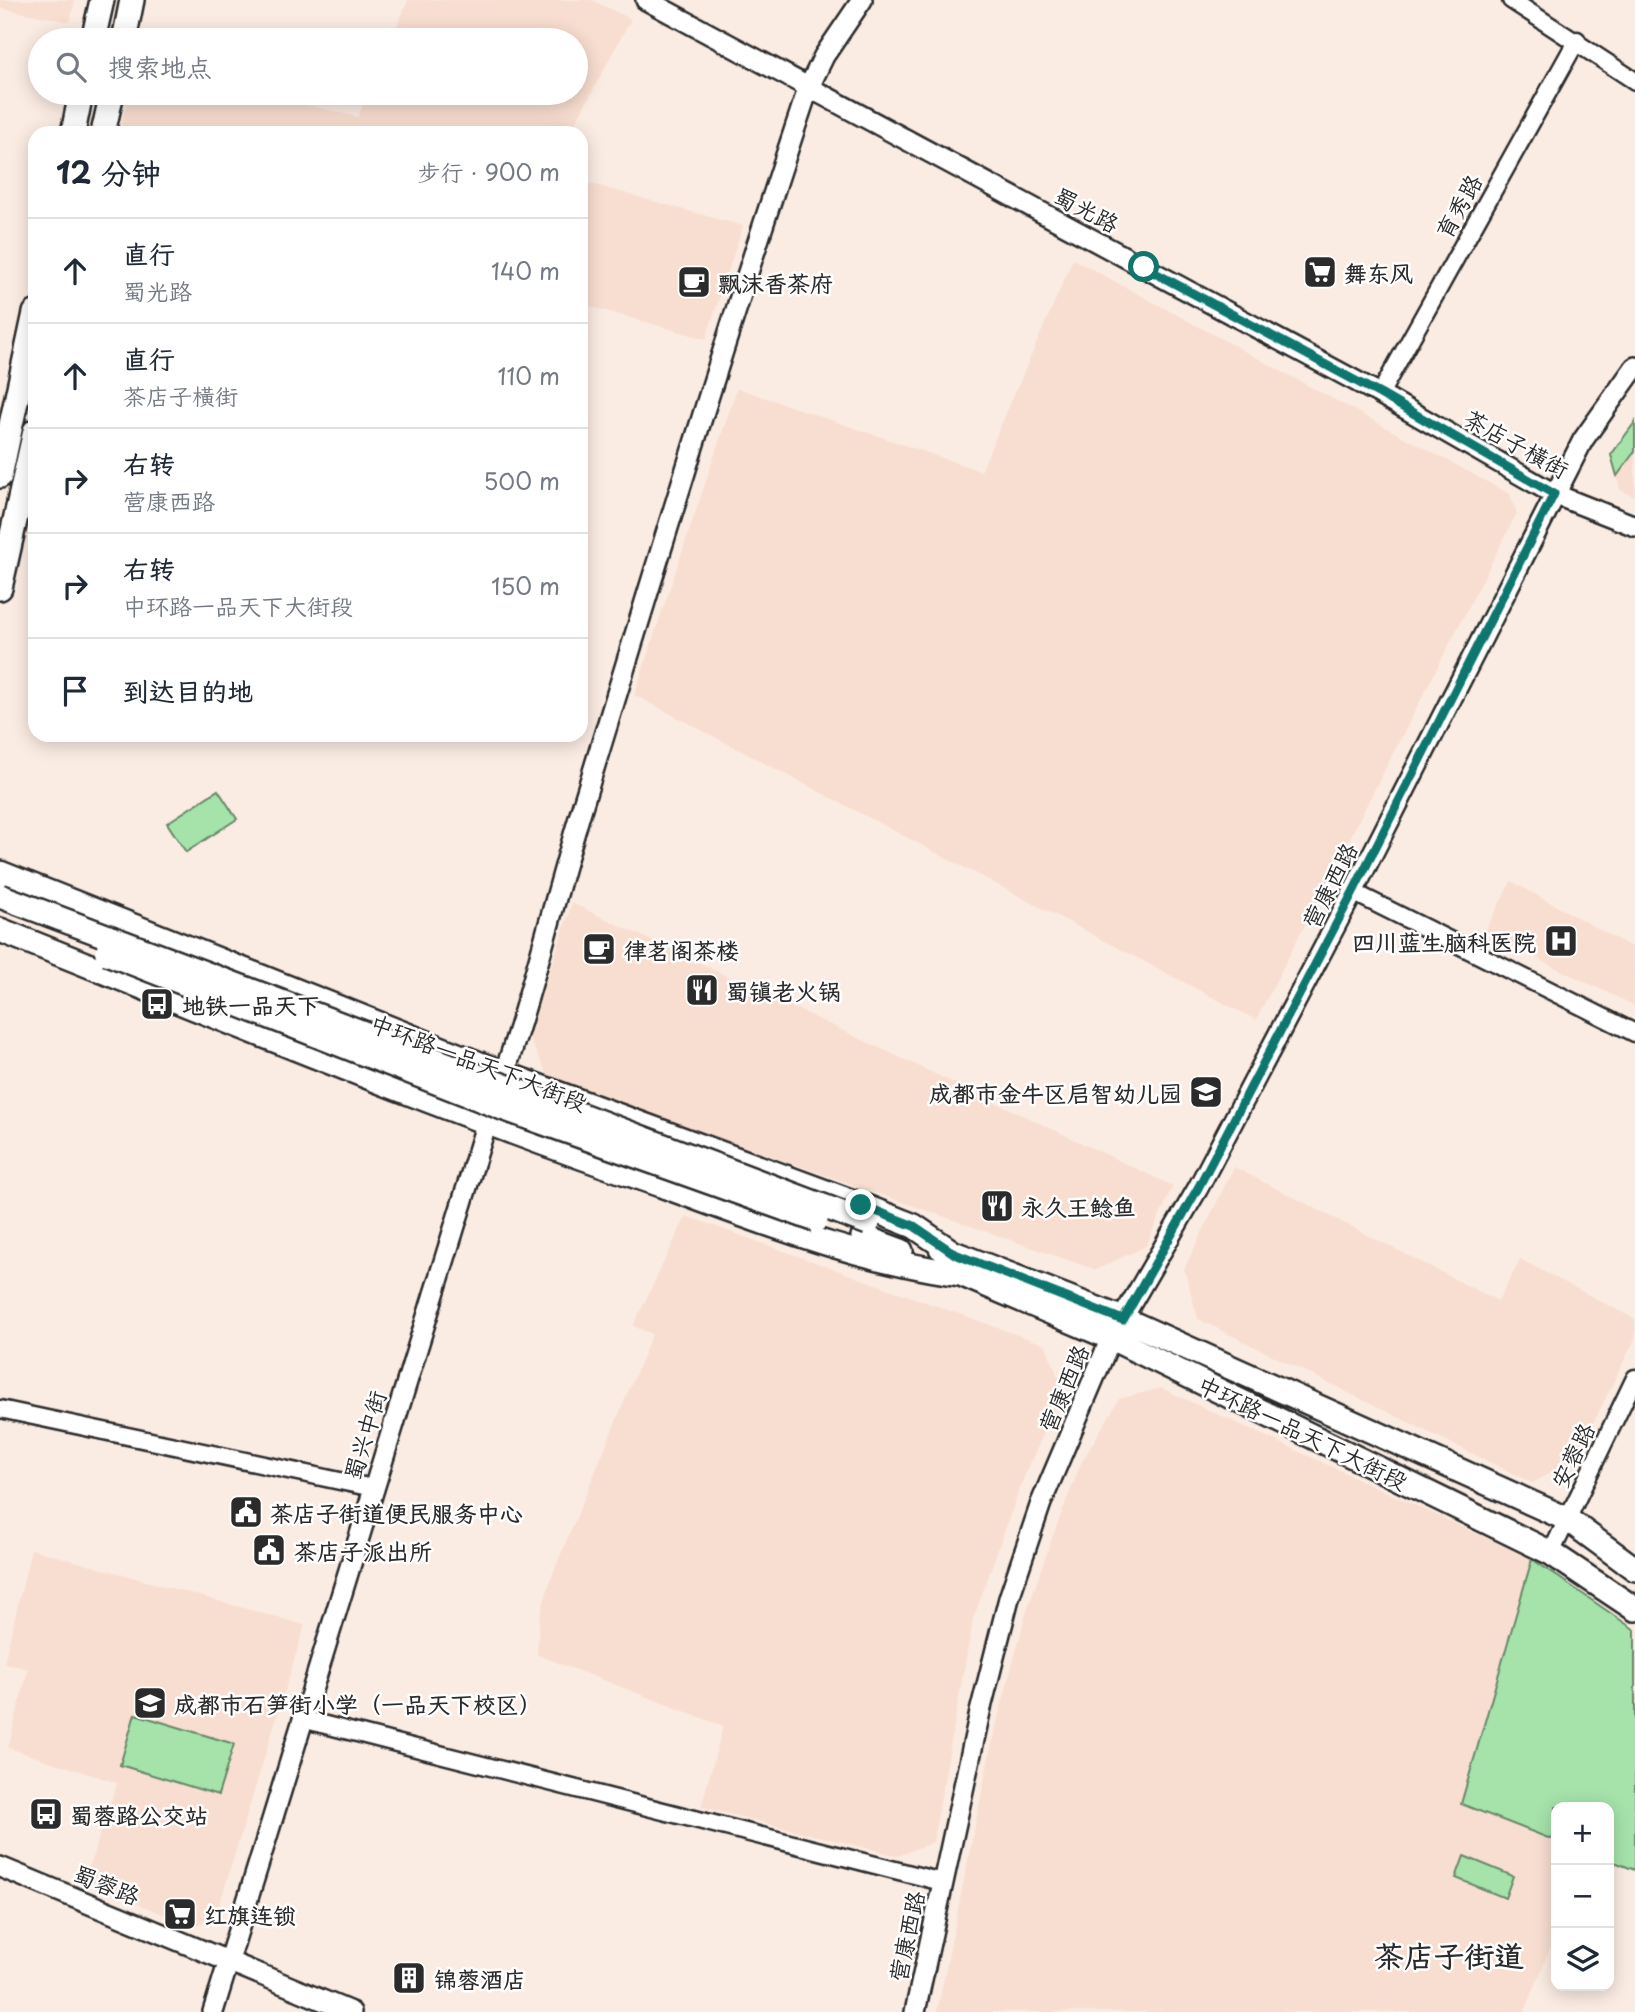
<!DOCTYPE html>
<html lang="zh">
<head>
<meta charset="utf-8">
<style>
  :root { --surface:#fff; --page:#f2f2f3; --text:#1f2937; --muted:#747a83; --line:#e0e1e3 }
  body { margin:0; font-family:"Playpen Sans","LXGW WenKai TC",sans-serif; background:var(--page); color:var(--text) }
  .controls { position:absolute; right:21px; bottom:21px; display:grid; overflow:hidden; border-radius:14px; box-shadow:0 4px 18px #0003 }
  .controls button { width:63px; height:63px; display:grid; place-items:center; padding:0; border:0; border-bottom:2px solid var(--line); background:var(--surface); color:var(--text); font:35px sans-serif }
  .stop { position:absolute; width:21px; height:21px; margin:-16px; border:5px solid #0f766e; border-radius:50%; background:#fff }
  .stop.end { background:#0f766e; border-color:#fff; box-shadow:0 2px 7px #0008 }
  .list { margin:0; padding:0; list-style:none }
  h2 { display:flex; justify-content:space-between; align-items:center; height:91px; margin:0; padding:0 28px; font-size:30px }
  h2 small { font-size:23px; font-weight:400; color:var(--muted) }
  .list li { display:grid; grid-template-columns:46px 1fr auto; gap:21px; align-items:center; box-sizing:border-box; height:105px; padding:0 28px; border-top:2px solid var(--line) }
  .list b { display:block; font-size:26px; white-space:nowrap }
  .list p { margin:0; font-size:23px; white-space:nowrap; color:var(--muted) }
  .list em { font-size:23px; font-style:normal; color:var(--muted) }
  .icon { flex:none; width:38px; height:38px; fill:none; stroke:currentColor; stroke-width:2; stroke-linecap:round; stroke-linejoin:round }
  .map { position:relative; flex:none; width:1635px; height:2012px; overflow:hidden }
  .search { position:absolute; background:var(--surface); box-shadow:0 4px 18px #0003; left:28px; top:28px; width:560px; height:77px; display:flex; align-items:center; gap:18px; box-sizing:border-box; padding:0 24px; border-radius:38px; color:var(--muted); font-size:26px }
  .panel { position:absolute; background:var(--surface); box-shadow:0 4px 18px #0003; left:28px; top:126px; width:560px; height:616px; border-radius:21px }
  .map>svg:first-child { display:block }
  .built { fill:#f8ded0 }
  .green { fill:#a5e3aa; stroke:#68876a; stroke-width:2 }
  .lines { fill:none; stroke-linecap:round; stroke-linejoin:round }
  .minor-casing { stroke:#2b2b2b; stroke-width:21 }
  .tertiary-casing { stroke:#2b2b2b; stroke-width:24 }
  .primary-casing { stroke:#2b2b2b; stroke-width:28 }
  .minor { stroke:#fff; stroke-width:16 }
  .tertiary { stroke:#fff; stroke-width:19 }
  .primary { stroke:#fff; stroke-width:23 }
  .primary-bridge-casing { stroke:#2b2b2b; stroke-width:28; stroke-linecap:butt }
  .primary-bridge { stroke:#fff; stroke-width:23 }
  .route { stroke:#0f766e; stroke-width:9 }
  .labels { text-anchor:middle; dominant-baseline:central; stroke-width:5; stroke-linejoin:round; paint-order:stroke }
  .street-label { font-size:23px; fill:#2b2b2b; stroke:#fff }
  .poi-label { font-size:23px; font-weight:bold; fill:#2b2b2b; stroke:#fff; text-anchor:start }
  .district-label { font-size:30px; font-weight:bold; fill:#2b2b2b; stroke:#fff }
</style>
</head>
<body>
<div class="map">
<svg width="1635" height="2012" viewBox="0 0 1635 2012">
  <rect width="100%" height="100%" fill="#fbece3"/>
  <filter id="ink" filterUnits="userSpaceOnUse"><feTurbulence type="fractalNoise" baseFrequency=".0143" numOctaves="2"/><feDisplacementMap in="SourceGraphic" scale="14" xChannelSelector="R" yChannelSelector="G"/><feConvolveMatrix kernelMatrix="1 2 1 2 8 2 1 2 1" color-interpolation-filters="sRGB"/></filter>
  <g filter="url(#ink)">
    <path class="built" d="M0,0H75L70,22L0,8Z
      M408,0H592L631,19L570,133H120L128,93H254L358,117L368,93H576V40H391Z
      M581,181L743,226L706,339L581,304Z
      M1073,259L1510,494L1517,513L1256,1020L634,695L737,388L981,471Z
      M1635,451V497L1620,490L1617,476Z
      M1511,881L1635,949V1006L1484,933Z
      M572,903L1173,1186L1146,1246L1096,1270L550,1079L528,1037Z
      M1234,1167L1498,1301L1520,1259L1635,1319V1339L1576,1458L1532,1483L1198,1319L1184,1269Z
      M686,1216L1046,1345L1063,1390L1022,1482L973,1620L933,1842L898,1856L701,1807L723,1726L537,1655L539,1619L551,1578L652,1334L633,1326Z
      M1161,1388L1532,1559L1461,1804L1556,1841V1933L1525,2012H937L993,1737L1027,1610L1052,1538L1081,1463L1119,1399Z
      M31,1549L305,1625L216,1916L193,1927L84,1881L117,1783L8,1748L28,1669L4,1663Z"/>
    <path class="green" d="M1635,422V451L1617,476L1611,455Z
      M218,790L237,819L186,852L167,823Z
      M1532,1559L1635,1630V1870L1609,1860V1807H1556V1841L1461,1804Z
      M135,1714L234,1744L218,1795L120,1765Z
      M1464,1856L1513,1876L1505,1898L1456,1878Z"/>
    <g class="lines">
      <defs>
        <path id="minor" d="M1511,0L1635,81
          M1380,394L1577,40
          M1353,892L1635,1033
          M0,1409L373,1488
          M1551,1553L1635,1378
          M302,1719L942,1882"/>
        <path id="tertiary" d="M646,0L1380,394L1554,494L1635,526
          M0,1867L351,2012
          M213,2012L486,1125C526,1020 551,909 584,801C657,563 729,325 808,89L824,56L862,0
          M915,2012L980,1712L1009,1598L1041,1503L1111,1338L1198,1188L1353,892L1583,440L1635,367"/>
        <path id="primary" d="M93,40L102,0
          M124,40L132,0
          M73,133L81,93
          M103,133L112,93
          M0,476L35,313
          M0,588L35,431
          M0,873L505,1074L861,1205L914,1226L955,1254
          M0,930C216,1016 431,1106 652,1182C753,1218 854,1260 961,1274
          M863,1237L901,1251
          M941,1248L1123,1319L1567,1519L1635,1569
          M949,1269L1111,1338L1551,1553L1635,1609"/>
      </defs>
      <use href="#minor" class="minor-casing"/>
      <use href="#tertiary" class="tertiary-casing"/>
      <use href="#primary" class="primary-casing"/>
      <use href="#minor" class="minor"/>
      <use href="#tertiary" class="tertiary"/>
      <use href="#primary" class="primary"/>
      <defs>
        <path id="primary-bridge" d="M0,896L868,1223
          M107,953L505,1109L816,1220"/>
      </defs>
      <use href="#primary-bridge" class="primary-bridge-casing"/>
      <use href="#primary-bridge" class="primary-bridge"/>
    </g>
  </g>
  <g class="lines" filter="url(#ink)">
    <path class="route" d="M861,1205L914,1226L955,1254L1123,1320L1198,1188L1353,892L1554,494L1380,394L1144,267"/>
  </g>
  <defs>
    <symbol id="supermarket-square" viewBox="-11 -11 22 22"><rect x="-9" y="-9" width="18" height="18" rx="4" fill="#2b2b2b" stroke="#fff"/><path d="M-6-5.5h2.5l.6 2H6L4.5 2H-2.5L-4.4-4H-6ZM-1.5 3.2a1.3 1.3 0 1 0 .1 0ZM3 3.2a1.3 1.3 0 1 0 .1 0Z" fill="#fff"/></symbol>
    <symbol id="cafe-square" viewBox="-11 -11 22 22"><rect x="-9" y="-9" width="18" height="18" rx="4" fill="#2b2b2b" stroke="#fff"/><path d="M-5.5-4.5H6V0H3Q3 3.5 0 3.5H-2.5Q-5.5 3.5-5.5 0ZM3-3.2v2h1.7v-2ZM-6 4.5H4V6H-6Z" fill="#fff"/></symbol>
    <symbol id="hospital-square" viewBox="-11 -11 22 22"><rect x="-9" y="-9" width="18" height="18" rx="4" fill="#2b2b2b" stroke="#fff"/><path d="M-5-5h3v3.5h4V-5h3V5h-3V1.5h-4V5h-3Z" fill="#fff"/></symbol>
    <symbol id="restaurant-square" viewBox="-11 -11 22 22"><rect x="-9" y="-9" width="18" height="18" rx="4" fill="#2b2b2b" stroke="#fff"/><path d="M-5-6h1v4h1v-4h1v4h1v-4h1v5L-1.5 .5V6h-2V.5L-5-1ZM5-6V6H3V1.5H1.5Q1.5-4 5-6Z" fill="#fff"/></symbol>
    <symbol id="bus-square" viewBox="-11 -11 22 22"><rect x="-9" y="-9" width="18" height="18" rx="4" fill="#2b2b2b" stroke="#fff"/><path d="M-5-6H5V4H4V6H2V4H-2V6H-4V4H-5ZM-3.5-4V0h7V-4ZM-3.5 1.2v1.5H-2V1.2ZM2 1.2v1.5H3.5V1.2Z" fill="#fff"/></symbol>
    <symbol id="school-square" viewBox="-11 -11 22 22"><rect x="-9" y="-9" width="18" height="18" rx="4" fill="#2b2b2b" stroke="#fff"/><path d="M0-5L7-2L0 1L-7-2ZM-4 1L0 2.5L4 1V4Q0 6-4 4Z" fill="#fff"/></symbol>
    <symbol id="civic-square" viewBox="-11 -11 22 22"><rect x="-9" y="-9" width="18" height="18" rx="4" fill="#2b2b2b" stroke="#fff"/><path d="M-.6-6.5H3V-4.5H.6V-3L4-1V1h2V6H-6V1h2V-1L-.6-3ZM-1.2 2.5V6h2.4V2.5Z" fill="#fff"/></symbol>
    <symbol id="building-square" viewBox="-11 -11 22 22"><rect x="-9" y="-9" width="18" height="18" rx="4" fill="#2b2b2b" stroke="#fff"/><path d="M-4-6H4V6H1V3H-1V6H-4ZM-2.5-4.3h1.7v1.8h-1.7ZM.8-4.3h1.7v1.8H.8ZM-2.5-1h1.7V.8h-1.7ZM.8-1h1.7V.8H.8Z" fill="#fff"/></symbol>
  </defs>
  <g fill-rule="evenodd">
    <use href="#supermarket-square" x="1301" y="253" width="38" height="38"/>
    <use href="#cafe-square" x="675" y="263" width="38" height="38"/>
    <use href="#hospital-square" x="1542" y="922" width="38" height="38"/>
    <use href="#cafe-square" x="580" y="930" width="38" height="38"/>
    <use href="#restaurant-square" x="683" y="971" width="38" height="38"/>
    <use href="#bus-square" x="138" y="985" width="38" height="38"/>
    <use href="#school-square" x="1187" y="1073" width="38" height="38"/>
    <use href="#restaurant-square" x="978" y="1187" width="38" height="38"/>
    <use href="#civic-square" x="227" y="1493" width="38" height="38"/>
    <use href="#civic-square" x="250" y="1531" width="38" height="38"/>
    <use href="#school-square" x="131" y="1684" width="38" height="38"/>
    <use href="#bus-square" x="27" y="1795" width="38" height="38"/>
    <use href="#supermarket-square" x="161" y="1895" width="38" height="38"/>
    <use href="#building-square" x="390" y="1959" width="38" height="38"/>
  </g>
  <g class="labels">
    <g class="street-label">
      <text transform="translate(1458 206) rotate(-61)">育秀路</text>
      <text transform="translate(1087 209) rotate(28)">蜀光路</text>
      <text transform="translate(1517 443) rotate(29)">茶店子横街</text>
      <text transform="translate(1329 885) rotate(-63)">营康西路</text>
      <text transform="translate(479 1062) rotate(21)">中环路一品天下大街段</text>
      <text transform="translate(1063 1388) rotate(-67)">营康西路</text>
      <text transform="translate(1303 1432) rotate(26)">中环路一品天下大街段</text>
      <text transform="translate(364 1435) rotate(-73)">蜀兴中街</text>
      <text transform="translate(1572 1455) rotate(-64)">安蓉路</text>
      <text transform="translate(107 1884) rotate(22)">蜀蓉路</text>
      <text transform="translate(906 1936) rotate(-78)">营康西路</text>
    </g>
    <g class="poi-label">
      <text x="1344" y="272">舞东风</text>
      <text x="718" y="282">飘沫香茶府</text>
      <text x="1536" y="941" text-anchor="end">四川蓝生脑科医院</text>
      <text x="624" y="949">律茗阁茶楼</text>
      <text x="726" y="990">蜀镇老火锅</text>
      <text x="182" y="1004">地铁一品天下</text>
      <text x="1182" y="1092" text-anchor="end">成都市金牛区启智幼儿园</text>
      <text x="1021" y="1206">永久王鲶鱼</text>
      <text x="270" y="1512">茶店子街道便民服务中心</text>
      <text x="294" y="1550">茶店子派出所</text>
      <text x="174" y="1703">成都市石笋街小学（一品天下校区）</text>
      <text x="70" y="1814">蜀蓉路公交站</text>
      <text x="204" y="1914">红旗连锁</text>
      <text x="434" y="1978">锦蓉酒店</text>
    </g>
    <g class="district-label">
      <text x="1449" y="1954">茶店子街道</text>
    </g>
  </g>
</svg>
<div class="controls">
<button>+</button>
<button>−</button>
<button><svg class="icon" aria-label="layers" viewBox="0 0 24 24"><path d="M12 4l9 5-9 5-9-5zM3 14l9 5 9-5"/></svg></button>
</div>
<div class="stop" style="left:1144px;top:267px"></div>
<div class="stop end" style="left:861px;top:1205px"></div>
<div class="search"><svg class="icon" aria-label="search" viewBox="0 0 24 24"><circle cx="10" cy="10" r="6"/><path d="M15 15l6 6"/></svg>搜索地点</div>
<section class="panel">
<h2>12 分钟<small>步行 · 900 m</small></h2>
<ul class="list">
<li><svg class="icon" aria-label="ahead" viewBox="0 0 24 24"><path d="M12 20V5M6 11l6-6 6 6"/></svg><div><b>直行</b><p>蜀光路</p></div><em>140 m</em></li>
<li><svg class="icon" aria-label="ahead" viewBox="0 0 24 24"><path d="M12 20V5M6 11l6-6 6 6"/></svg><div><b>直行</b><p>茶店子横街</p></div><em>110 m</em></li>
<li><svg class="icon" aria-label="right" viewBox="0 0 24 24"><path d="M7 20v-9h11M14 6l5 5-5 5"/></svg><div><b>右转</b><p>营康西路</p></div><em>500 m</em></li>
<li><svg class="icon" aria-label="right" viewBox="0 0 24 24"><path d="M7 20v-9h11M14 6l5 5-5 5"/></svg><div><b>右转</b><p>中环路一品天下大街段</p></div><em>150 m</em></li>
<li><svg class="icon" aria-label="arrive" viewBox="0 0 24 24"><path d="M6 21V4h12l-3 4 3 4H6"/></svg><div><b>到达目的地</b></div></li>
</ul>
</section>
</div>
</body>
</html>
